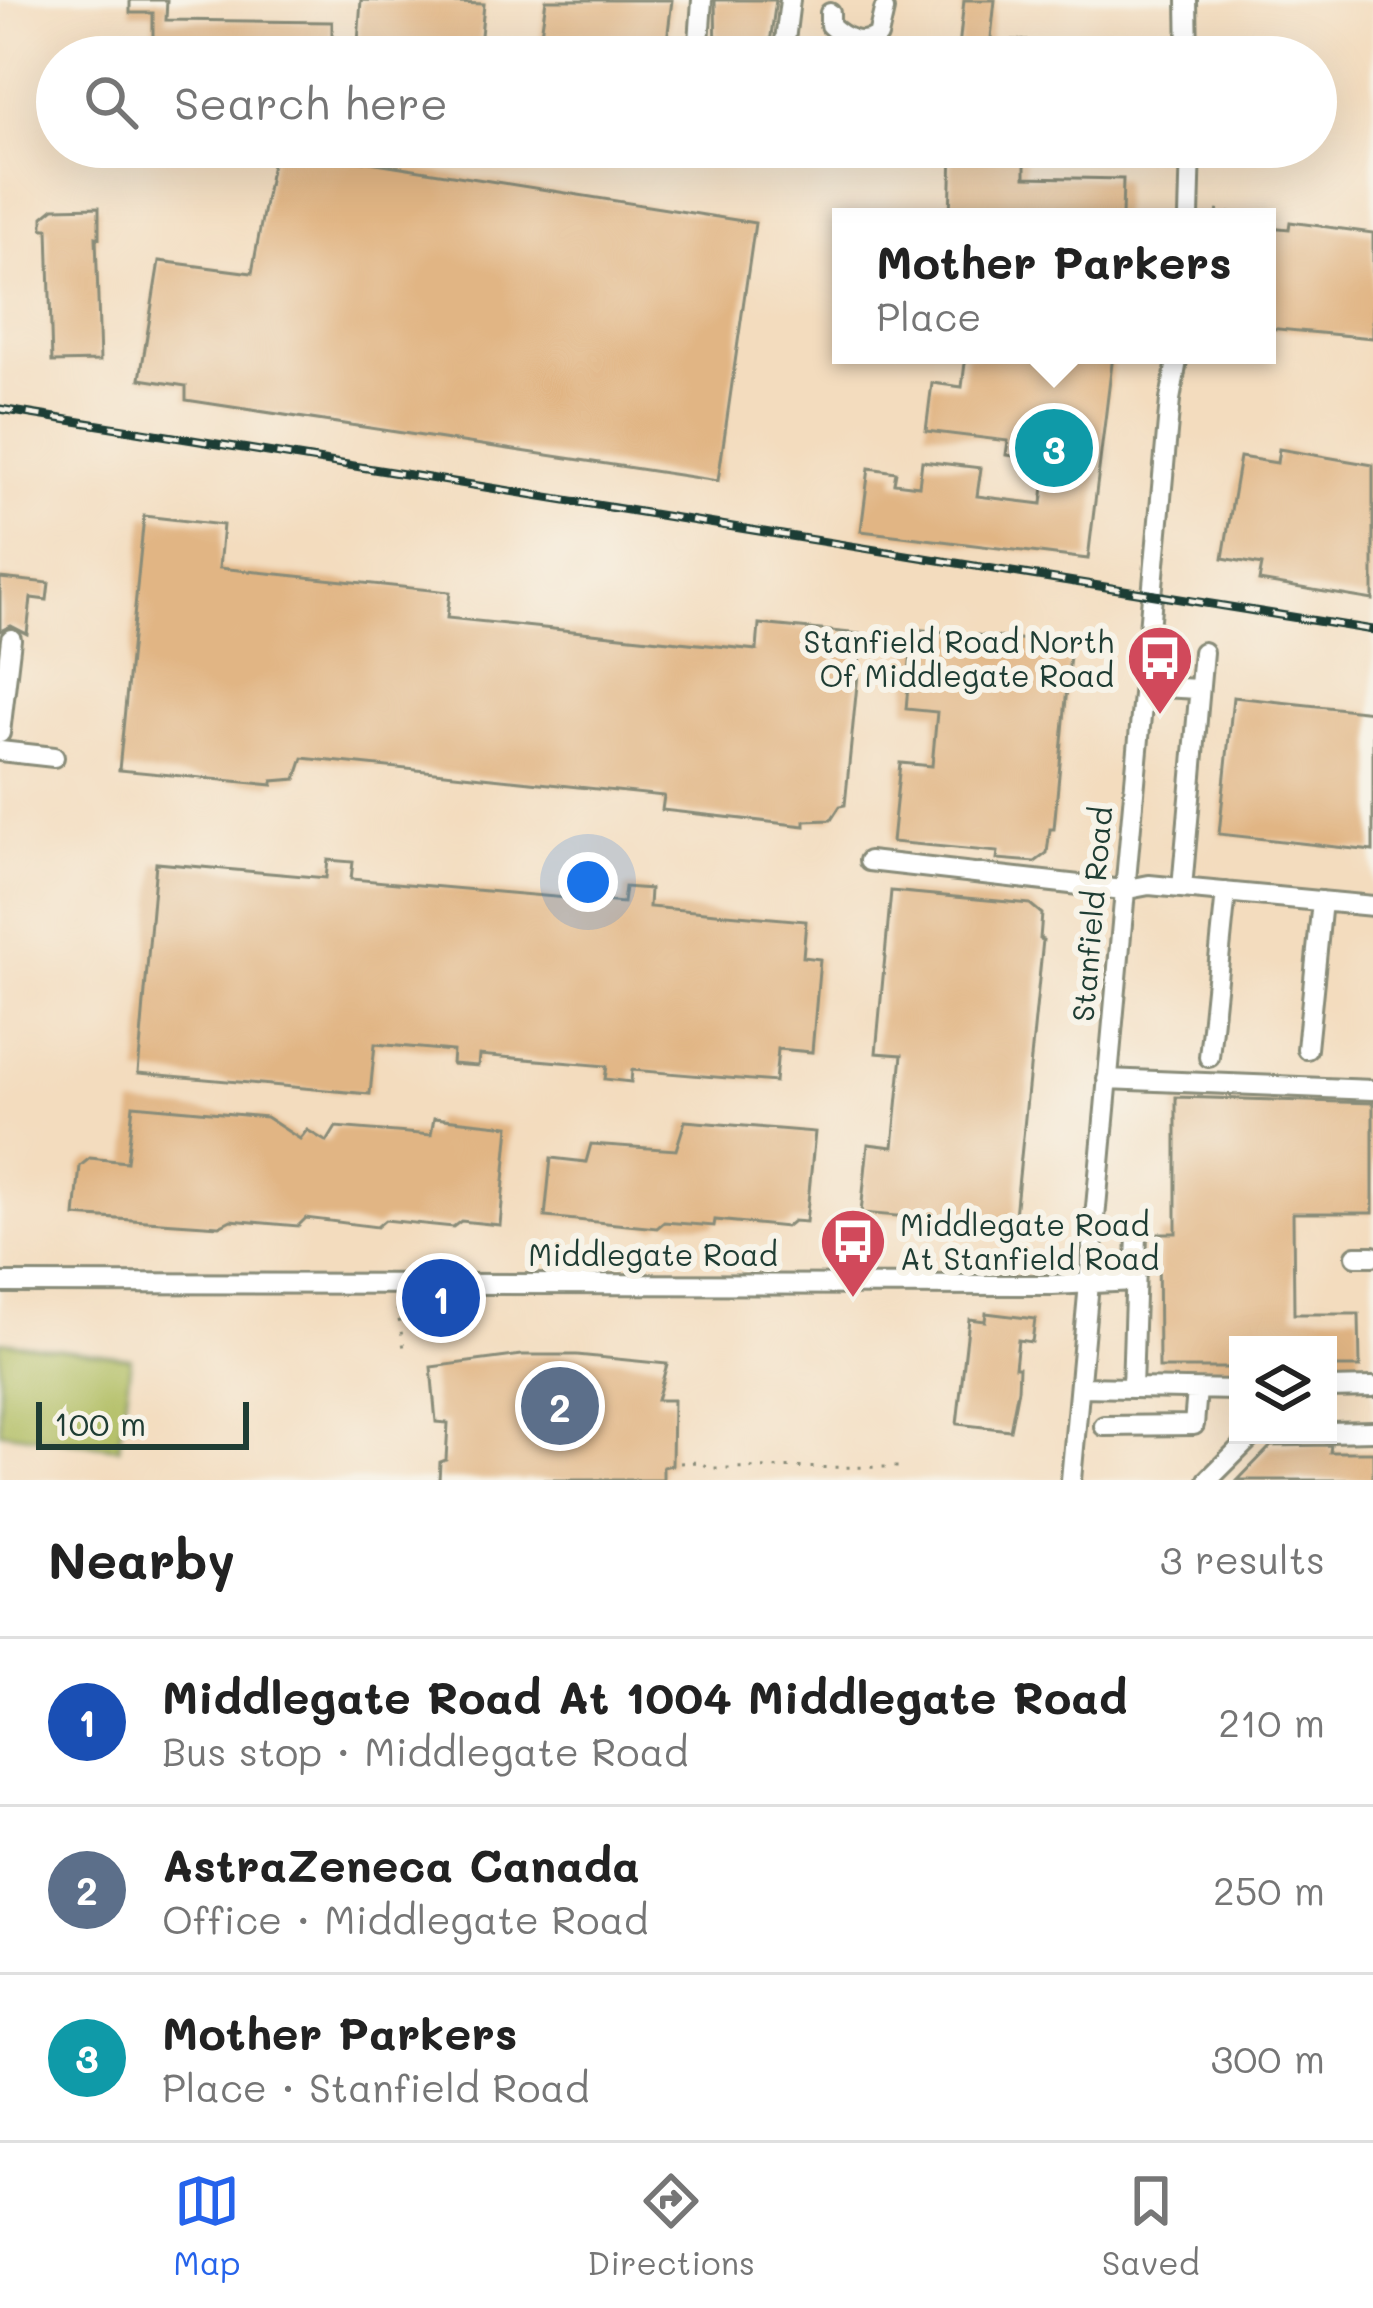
<!DOCTYPE html>
<html lang="en">
<head>
<meta charset="utf-8">
<style>
  :root { --surface:#fff; --page:#f6f6f6; --text:#222; --muted:#767676; --line:#e0e0e0; --accent:#2563eb }
  body { margin:0; font-family:Mali,sans-serif; background:var(--page); color:var(--text) }
  .controls { position:absolute; right:36px; bottom:36px; display:grid; overflow:hidden; border-radius:0px; box-shadow:0 12px 48px #0002 }
  .controls button { width:108px; height:108px; display:grid; place-items:center; padding:0; border:0; border-bottom:3px solid var(--line); background:var(--surface); color:var(--text); font:60px sans-serif }
  .scale { position:absolute; left:36px; bottom:30px; width:213px; box-sizing:border-box; padding-left:12px; border:6px solid #1f3d34; border-top:0; font-size:33px; line-height:42px; white-space:nowrap; color:#1f3d34; -webkit-text-stroke:9px #f7f3e8; paint-order:stroke }
  .you { position:absolute; left:588px; top:882px; width:42px; height:42px; margin:-30px; border:9px solid #fff; border-radius:50%; background:#1a73e8; box-shadow:0 0 0 18px #1a73e833 }
  .badge { display:grid; place-items:center; width:78px; height:78px; border-radius:50%; background:var(--accent); color:#fff; font-size:39px; font-weight:700 }
  .pin { position:absolute; translate:-50% -50%; border:6px solid #fff; box-shadow:0 3px 12px #0006 }
  .popup { position:absolute; left:832px; top:208px; width:444px; height:156px; box-sizing:border-box; display:grid; place-content:center; border-radius:0px; background:var(--surface); filter:drop-shadow(0 3px 9px #0005); font-size:39px; white-space:nowrap; color:var(--muted) }
  .popup b { font-size:45px; color:var(--text) }
  .popup::after { content:''; position:absolute; left:50%; top:100%; margin-left:-24px; border:24px solid transparent; border-top-color:var(--surface) }
  .list { margin:0; padding:0; list-style:none }
  h2 { display:flex; justify-content:space-between; align-items:center; height:156px; margin:0; padding:0 48px; font-size:51px }
  h2 small { font-size:39px; font-weight:400; color:var(--muted) }
  .list li { display:grid; grid-template-columns:78px 1fr auto; gap:36px; align-items:center; box-sizing:border-box; height:168px; padding:0 48px; border-top:3px solid var(--line) }
  .list b { display:block; font-size:45px; white-space:nowrap }
  .list p { margin:0; font-size:39px; white-space:nowrap; color:var(--muted) }
  .list em { font-size:39px; font-style:normal; color:var(--muted) }
  .icon { flex:none; width:66px; height:66px; fill:none; stroke:currentColor; stroke-width:2; stroke-linecap:round; stroke-linejoin:round }
  .map { position:relative; flex:none; width:1373px; height:1480px; overflow:hidden }
  .search { position:absolute; background:var(--surface); box-shadow:0 12px 48px #0002; left:36px; right:36px; top:36px; height:132px; display:flex; align-items:center; gap:30px; box-sizing:border-box; padding:0 42px; border-radius:66px; color:var(--muted); font-size:45px }
  .sheet { height:660px; background:var(--surface) }
  nav { display:flex; justify-content:space-around; align-items:center; box-sizing:border-box; height:168px; border-top:3px solid var(--line); background:var(--surface); font-size:33px; color:var(--muted) }
  nav a { display:grid; justify-items:center; gap:6px }
  nav .on { color:var(--accent) }
  .map>svg:first-child { display:block }
  .green { fill:#aebb5d; stroke:#667c48; stroke-width:3 }
  .building { fill:#e1b584 }
  .lines { fill:none; stroke-linecap:round; stroke-linejoin:round }
  .minor-casing { stroke:#898c79; stroke-width:24 }
  .path { stroke:#898c79; stroke-width:3; stroke-dasharray:3 9; stroke-linecap:butt }
  .minor { stroke:#fff; stroke-width:18 }
  .rail-casing { stroke:#1f3d34; stroke-width:9 }
  .rail { stroke:#f7f3e8; stroke-width:4.5; stroke-dasharray:14; stroke-linecap:butt }
  .labels { text-anchor:middle; dominant-baseline:central; stroke-width:12; stroke-linejoin:round; paint-order:stroke }
  .poi-label { font-size:30px; fill:#1f3d34; stroke:#f7f3e8; text-anchor:end }
  .street-label { font-size:30px; fill:#1f3d34; stroke:#f7f3e8 }
</style>
</head>
<body>
<div class="map">
<svg width="1373" height="1480" viewBox="0 0 1373 1480">
  <rect width="100%" height="100%" fill="#f7f3e8"/>
  <filter id="ink" filterUnits="userSpaceOnUse"><feTurbulence type="fractalNoise" baseFrequency=".00833" numOctaves="2"/><feDisplacementMap in="SourceGraphic" scale="24" xChannelSelector="R" yChannelSelector="G"/><feConvolveMatrix kernelMatrix="1 2 1 2 8 2 1 2 1" color-interpolation-filters="sRGB"/></filter>
  <filter id="wash" filterUnits="userSpaceOnUse"><feTurbulence type="fractalNoise" baseFrequency=".004" numOctaves="4" result="noise"/><feDisplacementMap in="SourceGraphic" scale="48" xChannelSelector="R" yChannelSelector="G"/><feGaussianBlur stdDeviation="2.7" result="paint"/><feColorMatrix in="noise" values="0 0 0 0 0 0 0 0 0 0 0 0 0 0 0 0 0 1.4 0 .05"/><feComposite in="paint" operator="in"/></filter>
  <g filter="url(#wash)">
    <rect width="100%" height="100%" fill="#f3dcbe"/>
    <path class="green" d="M0,1341L131,1358L119,1448L0,1432Z"/>
    <g id="blocks">
      <path class="building" d="M130,0H167L166,20L332,22V57H153V13H130Z
        M361,0L484,4L479,57H357Z
        M546,0H672L665,57H592L593,49L540,41Z
        M715,0H776L768,57H716Z
        M964,0H995L989,57H958Z
        M1013,40L1059,42V57H1012Z
        M275,147L755,223L718,481L186,400V386L140,379L159,261L252,273Z
        M952,150L1025,151V177L1123,179L1122,217H950Z
        M99,207V238L96,237L100,361L52,362L48,229H43V217L54,208Z
        M1290,222L1373,233V338L1267,328V227L1289,229Z
        M966,355H1113L1088,559L861,531L869,468L896,472L894,483L919,486L922,461L981,468L977,496L1042,504L1047,460L1006,455L1008,441L926,431L932,383L962,387Z
        M1279,449L1373,465V600L1259,581L1262,565L1223,558L1240,457L1277,463Z
        M144,516L223,525L219,568L450,592L447,618L757,650L759,624L862,634L845,805L840,806L831,820L805,821V826L662,810L664,796L303,758L296,779L273,781V785L119,770Z
        M0,578L49,583L47,600L31,598L27,634L11,626L0,631Z
        M913,629L1071,644L1054,829H1050L1047,853L1035,862L997,859L998,852L892,842L900,763L932,766L937,712L906,709Z
        M1233,697L1373,712V851L1219,834Z
        M328,860L353,862L351,879L623,903L625,887L650,889L649,907L806,921L803,957L820,959L812,1052L778,1049L775,1082L632,1070L631,1082L605,1079L607,1066L479,1055L478,1066L452,1064L453,1051L375,1044L370,1094L138,1073L156,863L326,878Z
        M891,891L1030,904L1042,914L1040,939L1043,940L1014,1226L861,1213L868,1144L893,1147L902,1055L876,1053Z
        M1176,1097L1373,1103V1213H1293L1294,1314H1359L1360,1367H1328V1345H1238V1368H1159L1158,1233H1176Z
        M133,1105L266,1117L300,1139L307,1130L327,1142L336,1127L431,1135L434,1118L509,1126L500,1225L461,1221L453,1227L385,1220L377,1227L306,1218L298,1226L231,1220L219,1226L75,1216L80,1166L90,1158L127,1162Z
        M685,1121L815,1132L806,1222L793,1221L786,1227L715,1220L714,1226L664,1222L657,1228L545,1217L551,1158L586,1162L591,1144L676,1150Z
        M986,1313L1035,1319L1032,1342L1018,1340L1015,1367H1019L1018,1389L1010,1430L957,1424L969,1319L985,1321Z
        M522,1355H577L667,1364L657,1400H673L672,1465L663,1467V1480H439L440,1462L446,1460L448,1423L436,1422L431,1367Z
        M1331,1445L1330,1452H1373V1480H1238L1271,1446Z"/>
    </g>
  </g>
  <g filter="url(#ink)">
    <use href="#blocks" fill-opacity="0" stroke="#898c79" stroke-width="3"/>
    <g class="lines">
      <defs>
        <path id="minor" d="M1187,0L1188,57
          M830,13V25C844,38 860,47 878,36L884,10
          M698,57L702,0
          M783,57L790,0
          M1189,217L1191,147
          M1143,686L1198,689
          M0,733L11,639
          M0,751L54,757
          M869,861L1123,890L1149,885L1373,906
          M1182,888L1203,652
          M1307,1049L1322,901
          M1209,1057L1226,892
          M1107,1079L1373,1090
          M1356,1256H1373
          M0,1283L1052,1285L1135,1281
          M1080,1387L1238,1390
          M1132,1388L1137,1234
          M1328,1388L1373,1387
          M1104,1426L1194,1425L1197,1390
          M1328,1432L1373,1431
          M1071,1480L1170,400L1178,355
          M1208,1480L1253,1435"/>
      </defs>
      <use href="#minor" class="minor-casing"/>
      <path class="path" d="M1216,211L1250,217
        M397,1308L404,1348
        M680,1463L698,1462L710,1468L901,1467"/>
      <use href="#minor" class="minor"/>
      <defs>
        <path id="rail" d="M0,409L1373,630"/>
      </defs>
      <use href="#rail" class="rail-casing"/>
      <use href="#rail" class="rail"/>
    </g>
  </g>
  <defs>
    <symbol id="bus-pin" viewBox="-11 -11 22 30"><path d="M0 17L-7.5 6A9.5 9.5 0 1 1 7.5 6Z" fill="#d1495b" stroke="#f7f3e8"/><path d="M-5-6H5V4H4V6H2V4H-2V6H-4V4H-5ZM-3.5-4V0h7V-4ZM-3.5 1.2v1.5H-2V1.2ZM2 1.2v1.5H3.5V1.2Z" fill="#fff"/></symbol>
  </defs>
  <g fill-rule="evenodd">
    <use href="#bus-pin" x="1122" y="620" width="76" height="104"/>
    <use href="#bus-pin" x="815" y="1203" width="76" height="104"/>
  </g>
  <g class="labels">
    <g class="poi-label">
      <text x="1114" y="641">Stanfield Road North<tspan x="1114" dy="34">Of Middlegate Road</tspan></text>
      <text x="900" y="1224" text-anchor="start">Middlegate Road<tspan x="900" dy="34">At Stanfield Road</tspan></text>
    </g>
    <g class="street-label">
      <text transform="translate(1091 914) rotate(-85)">Stanfield Road</text>
      <text x="653" y="1254">Middlegate Road</text>
    </g>
  </g>
</svg>
<div class="controls">
<button><svg class="icon" aria-label="layers" viewBox="0 0 24 24"><path d="M12 4l9 5-9 5-9-5zM3 14l9 5 9-5"/></svg></button>
</div>
<div class="scale">100 m</div>
<div class="you"></div>
<div class="pin badge" style="left:441px;top:1298px;background:#1a4fb4">1</div>
<div class="pin badge" style="left:560px;top:1406px;background:#5c6f8a">2</div>
<div class="pin badge" style="left:1054px;top:448px;background:#0f9aa8">3</div>
<div class="popup"><b>Mother Parkers</b>Place</div>
<div class="search"><svg class="icon" aria-label="search" viewBox="0 0 24 24"><circle cx="10" cy="10" r="6"/><path d="M15 15l6 6"/></svg>Search here</div>
</div>
<section class="sheet">
<h2>Nearby<small>3 results</small></h2>
<ul class="list">
<li><span class="badge" style="background:#1a4fb4">1</span><div><b>Middlegate Road At 1004 Middlegate Road</b><p>Bus stop · Middlegate Road</p></div><em>210 m</em></li>
<li><span class="badge" style="background:#5c6f8a">2</span><div><b>AstraZeneca Canada</b><p>Office · Middlegate Road</p></div><em>250 m</em></li>
<li><span class="badge" style="background:#0f9aa8">3</span><div><b>Mother Parkers</b><p>Place · Stanfield Road</p></div><em>300 m</em></li>
</ul>
</section>
<nav>
<a class="on"><svg class="icon" aria-label="map" viewBox="0 0 24 24"><path d="M3 6l6-2 6 2 6-2v14l-6 2-6-2-6 2zM9 4v14M15 6v14"/></svg>Map</a>
<a><svg class="icon" aria-label="directions" viewBox="0 0 24 24"><path d="M12 3l9 9-9 9-9-9zM9 14v-3h6M13 9l2 2-2 2"/></svg>Directions</a>
<a><svg class="icon" aria-label="saved" viewBox="0 0 24 24"><path d="M7 4h10v16l-5-4-5 4z"/></svg>Saved</a>
</nav>
</body>
</html>
